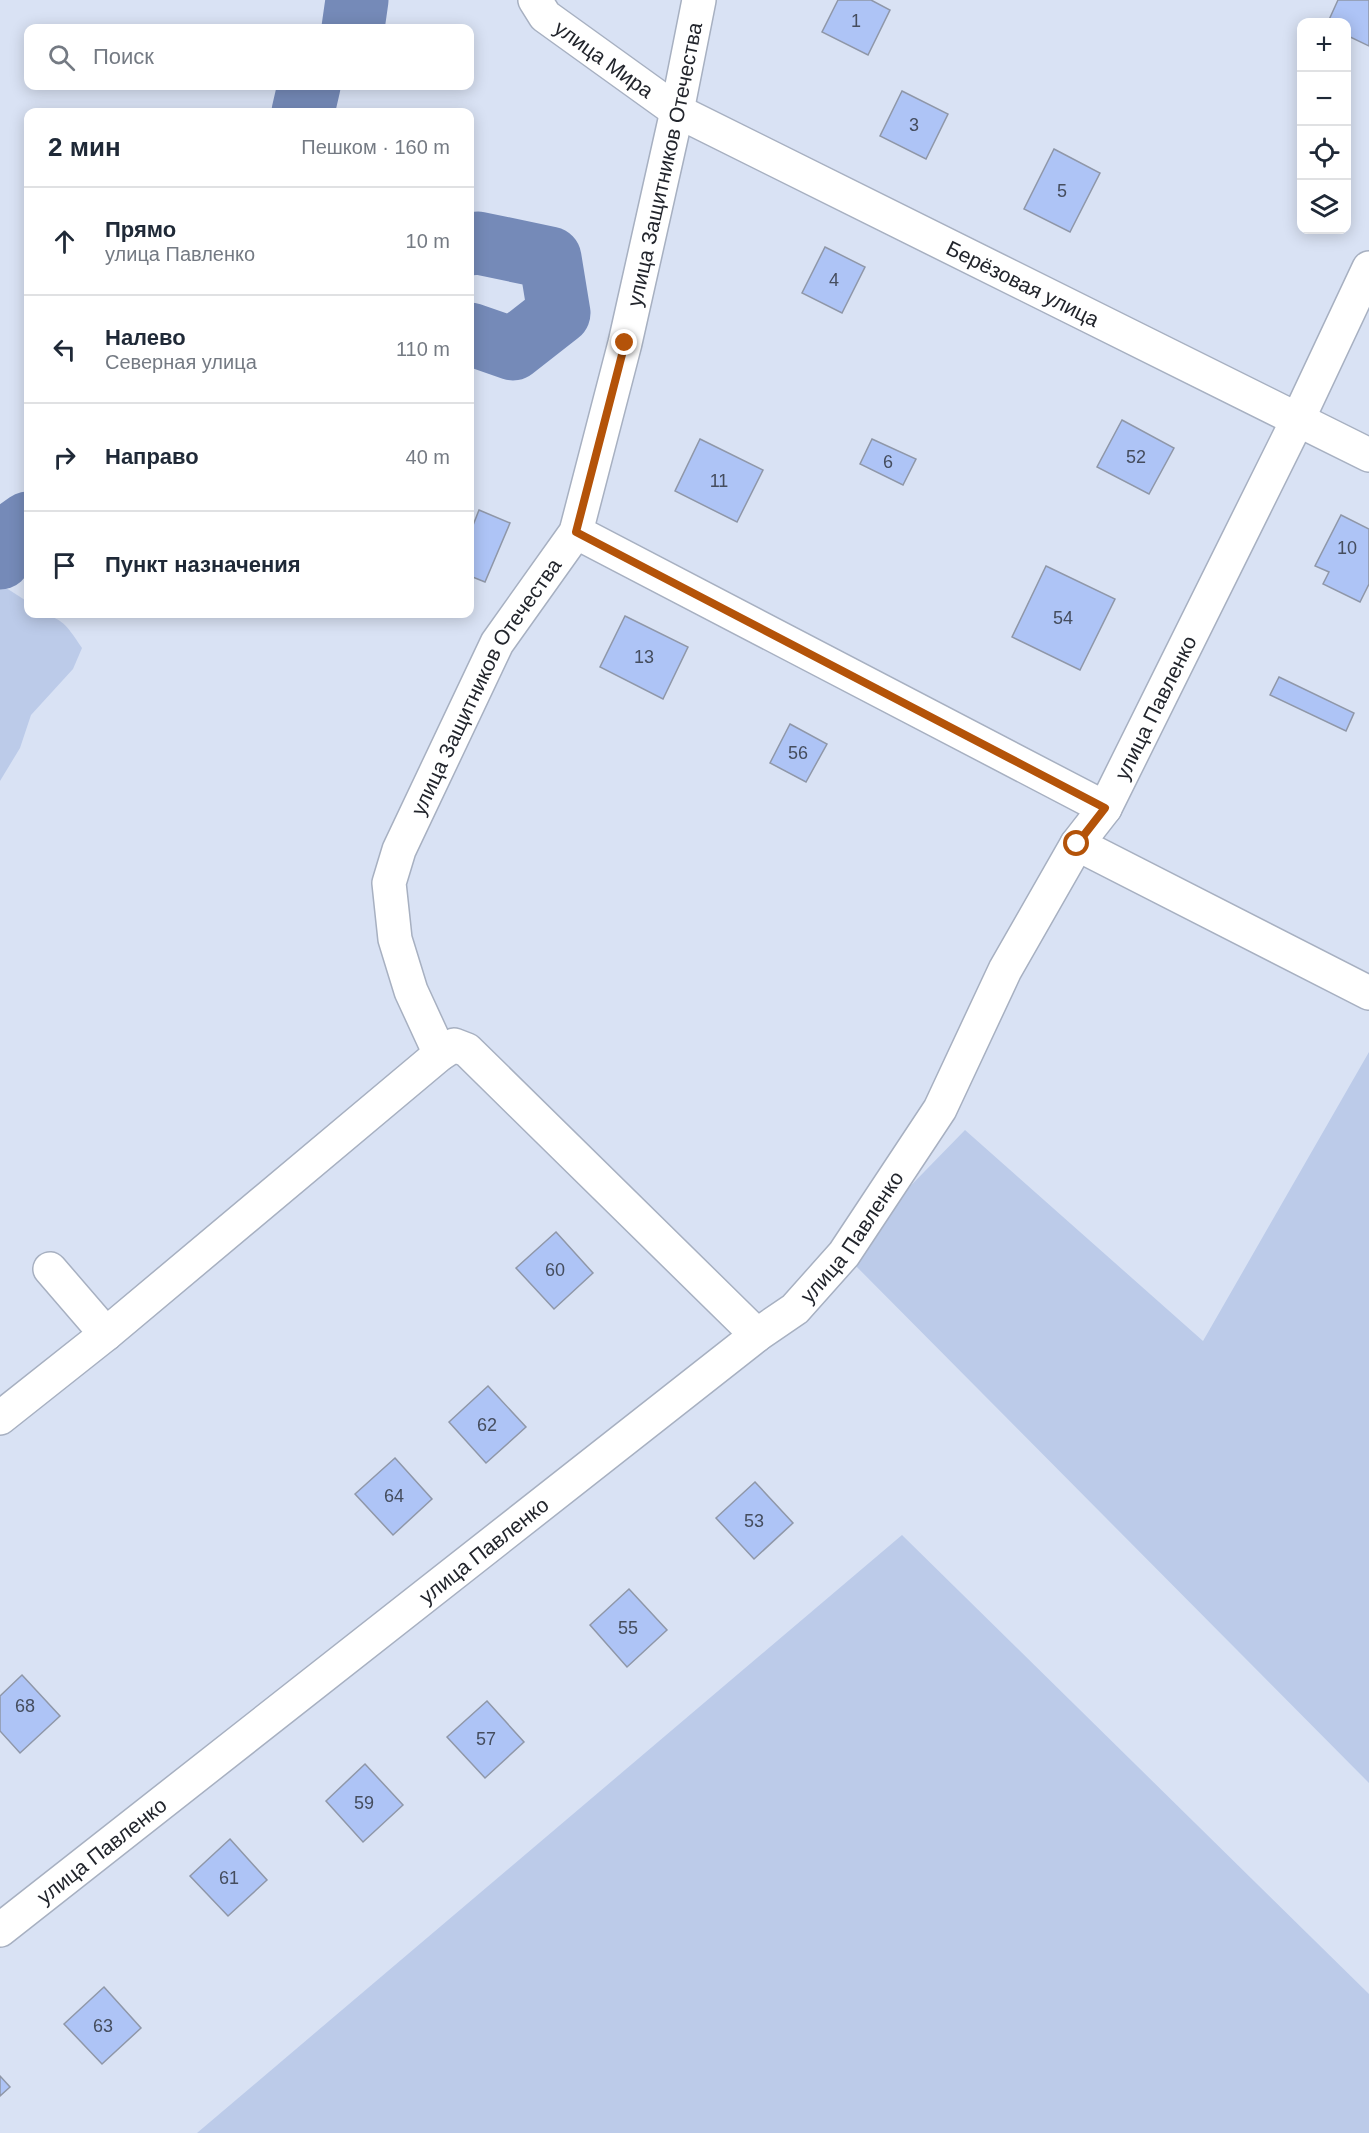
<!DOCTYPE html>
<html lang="ru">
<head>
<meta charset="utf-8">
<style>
  :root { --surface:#fff; --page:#f2f2f3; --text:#1f2937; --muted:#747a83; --line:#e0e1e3 }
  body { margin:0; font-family:Helvetica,sans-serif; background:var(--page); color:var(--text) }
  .controls { position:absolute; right:18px; top:18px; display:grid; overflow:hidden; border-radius:12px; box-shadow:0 3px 15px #0003 }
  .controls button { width:54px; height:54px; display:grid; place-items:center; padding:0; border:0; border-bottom:2px solid var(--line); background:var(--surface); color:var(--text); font:30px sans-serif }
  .stop { position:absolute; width:18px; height:18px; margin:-14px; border:4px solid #b45309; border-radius:50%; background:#fff }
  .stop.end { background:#b45309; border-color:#fff; box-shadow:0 2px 6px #0008 }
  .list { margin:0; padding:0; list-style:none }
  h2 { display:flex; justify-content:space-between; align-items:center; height:78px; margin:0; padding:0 24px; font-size:26px }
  h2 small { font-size:20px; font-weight:400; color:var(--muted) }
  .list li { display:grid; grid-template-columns:39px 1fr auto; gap:18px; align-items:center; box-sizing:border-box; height:108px; padding:0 24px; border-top:2px solid var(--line) }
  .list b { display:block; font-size:22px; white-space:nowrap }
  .list p { margin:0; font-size:20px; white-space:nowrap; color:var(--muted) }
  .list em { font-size:20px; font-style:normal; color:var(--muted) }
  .icon { flex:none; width:33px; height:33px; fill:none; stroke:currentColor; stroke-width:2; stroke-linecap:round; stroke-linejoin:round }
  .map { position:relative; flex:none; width:1369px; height:2133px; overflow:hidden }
  .search { position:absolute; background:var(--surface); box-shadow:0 3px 15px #0003; left:24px; top:24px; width:450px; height:66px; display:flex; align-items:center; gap:15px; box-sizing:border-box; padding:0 21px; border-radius:12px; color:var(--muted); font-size:22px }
  .panel { position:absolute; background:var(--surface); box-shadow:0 3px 15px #0003; left:24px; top:108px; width:450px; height:510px; border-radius:12px }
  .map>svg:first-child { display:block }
  .green { fill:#bccbe9 }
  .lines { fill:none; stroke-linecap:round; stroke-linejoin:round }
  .river { stroke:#758ab8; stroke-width:63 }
  .building { fill:#aec4f6; stroke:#8f97a8; stroke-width:1.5 }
  .minor-casing { stroke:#a7b0c1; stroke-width:36 }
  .minor { stroke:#fff; stroke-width:33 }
  .route { stroke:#b45309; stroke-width:8 }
  .labels { text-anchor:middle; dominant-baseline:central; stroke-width:4.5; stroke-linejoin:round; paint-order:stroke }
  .number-label { font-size:18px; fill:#454d5e }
  .street-label { font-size:21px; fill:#22252c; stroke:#e8effe }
</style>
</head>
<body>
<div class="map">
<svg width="1369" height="2133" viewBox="0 0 1369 2133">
  <rect width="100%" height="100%" fill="#d9e2f4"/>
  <path class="green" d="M0,584L28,602V614C61,614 65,623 82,648L73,669L31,715L20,748L0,781Z
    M1369,1052V1783L844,1254L965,1130L1203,1341Z
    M902,1535L1369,1994V2133H197Z"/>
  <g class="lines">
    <path class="river" d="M353,28L357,0
      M303,112L309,86
      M470,244L478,243L550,258L559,313L513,349L470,334
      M0,558L11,535L28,523"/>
  </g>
  <path class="building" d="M838,0H871L890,10L868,55L822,32Z
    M1338,0H1369V46L1346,35V22H1328Z
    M902,91L948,114L926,159L880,136Z
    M1054,149L1100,173L1070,232L1024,209Z
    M825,247L865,267L842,313L802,293Z
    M1122,420L1174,448L1149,494L1097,467Z
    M700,439L763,470L737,522L675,491Z
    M872,439L916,459L903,485L860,464Z
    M479,510L510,523L485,582L470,576V533Z
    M1341,515L1369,529V584L1360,602L1323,584L1329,572L1315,566Z
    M1046,566L1115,599L1080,670L1012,637Z
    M625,616L688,647L663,699L600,667Z
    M1279,677L1354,713L1346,731L1270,695Z
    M790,724L827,744L806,782L770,763Z
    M556,1232L593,1273L554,1309L516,1268Z
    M488,1386L526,1427L486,1463L449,1422Z
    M395,1458L432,1499L393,1535L355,1494Z
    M755,1482L793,1523L754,1559L716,1518Z
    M629,1589L667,1630L627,1667L590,1625Z
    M22,1675L60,1716L20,1753L0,1731V1696Z
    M487,1701L524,1742L485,1778L447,1737Z
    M365,1764L403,1805L363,1842L326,1801Z
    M230,1839L267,1880L228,1916L190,1876Z
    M104,1987L141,2028L102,2064L64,2024Z
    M0,2076L10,2087L0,2096Z"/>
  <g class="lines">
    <defs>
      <g id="minor">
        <path id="s1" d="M535,0L545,16L677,111L1369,455"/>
        <path d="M576,532L1105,808"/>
        <path d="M1077,844L1369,993"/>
        <path id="s2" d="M440,1054L411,991L395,939L389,883L399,850L497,643L576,532L625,343L677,111L699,0"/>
        <path d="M50,1269L106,1334"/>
        <path d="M0,1418L106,1334L440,1054L454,1045L467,1050L757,1335"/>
        <path id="s3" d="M0,1930L757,1335L795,1309L844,1254L940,1109L1005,970L1077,844L1105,808L1298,419L1369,268"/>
      </g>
    </defs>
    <use href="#minor" class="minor-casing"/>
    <use href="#minor" class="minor"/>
  </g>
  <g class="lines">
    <path class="route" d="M625,343L576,532L1105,808L1077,844"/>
  </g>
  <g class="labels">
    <g class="number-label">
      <text x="856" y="21">1</text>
      <text x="914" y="125">3</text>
      <text x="1062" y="191">5</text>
      <text x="834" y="280">4</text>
      <text x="1136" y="457">52</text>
      <text x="888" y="462">6</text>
      <text x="719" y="481">11</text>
      <text x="1347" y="548">10</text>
      <text x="1063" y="618">54</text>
      <text x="644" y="657">13</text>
      <text x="798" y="753">56</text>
      <text x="555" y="1270">60</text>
      <text x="487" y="1425">62</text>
      <text x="394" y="1496">64</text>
      <text x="754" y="1521">53</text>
      <text x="628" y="1628">55</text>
      <text x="25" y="1706">68</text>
      <text x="486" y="1739">57</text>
      <text x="364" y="1803">59</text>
      <text x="229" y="1878">61</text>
      <text x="103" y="2026">63</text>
    </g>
    <g class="street-label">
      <text stroke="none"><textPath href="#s1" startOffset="92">улица Мира</textPath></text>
      <text stroke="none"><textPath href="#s2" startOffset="958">улица Защитников Отечества</textPath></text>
      <text stroke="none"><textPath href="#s1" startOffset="568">Берёзовая улица</textPath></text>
      <text stroke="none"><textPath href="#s2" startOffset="400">улица Защитников Отечества</textPath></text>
      <text stroke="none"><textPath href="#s3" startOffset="1713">улица Павленко</textPath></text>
      <text stroke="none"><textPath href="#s3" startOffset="1101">улица Павленко</textPath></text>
      <text stroke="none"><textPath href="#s3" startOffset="615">улица Павленко</textPath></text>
      <text stroke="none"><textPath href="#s3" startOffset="129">улица Павленко</textPath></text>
    </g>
  </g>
</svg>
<div class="controls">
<button>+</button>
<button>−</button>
<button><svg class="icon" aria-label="locate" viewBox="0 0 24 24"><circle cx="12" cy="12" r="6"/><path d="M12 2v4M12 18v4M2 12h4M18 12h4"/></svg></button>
<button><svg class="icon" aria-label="layers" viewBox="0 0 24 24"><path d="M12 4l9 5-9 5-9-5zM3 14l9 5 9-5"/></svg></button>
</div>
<div class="stop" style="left:1077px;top:844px"></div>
<div class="stop end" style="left:625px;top:343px"></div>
<div class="search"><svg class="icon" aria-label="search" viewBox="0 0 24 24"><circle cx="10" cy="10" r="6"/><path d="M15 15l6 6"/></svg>Поиск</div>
<section class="panel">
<h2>2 мин<small>Пешком · 160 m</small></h2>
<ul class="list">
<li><svg class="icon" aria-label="ahead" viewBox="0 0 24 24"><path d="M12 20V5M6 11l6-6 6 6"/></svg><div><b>Прямо</b><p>улица Павленко</p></div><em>10 m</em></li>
<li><svg class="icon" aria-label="left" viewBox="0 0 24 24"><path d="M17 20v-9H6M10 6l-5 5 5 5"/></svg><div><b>Налево</b><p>Северная улица</p></div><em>110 m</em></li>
<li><svg class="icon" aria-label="right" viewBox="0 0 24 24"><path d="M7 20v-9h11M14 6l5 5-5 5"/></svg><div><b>Направо</b></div><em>40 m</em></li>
<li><svg class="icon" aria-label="arrive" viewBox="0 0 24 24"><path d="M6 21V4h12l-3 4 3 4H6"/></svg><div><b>Пункт назначения</b></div></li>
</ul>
</section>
</div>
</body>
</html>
